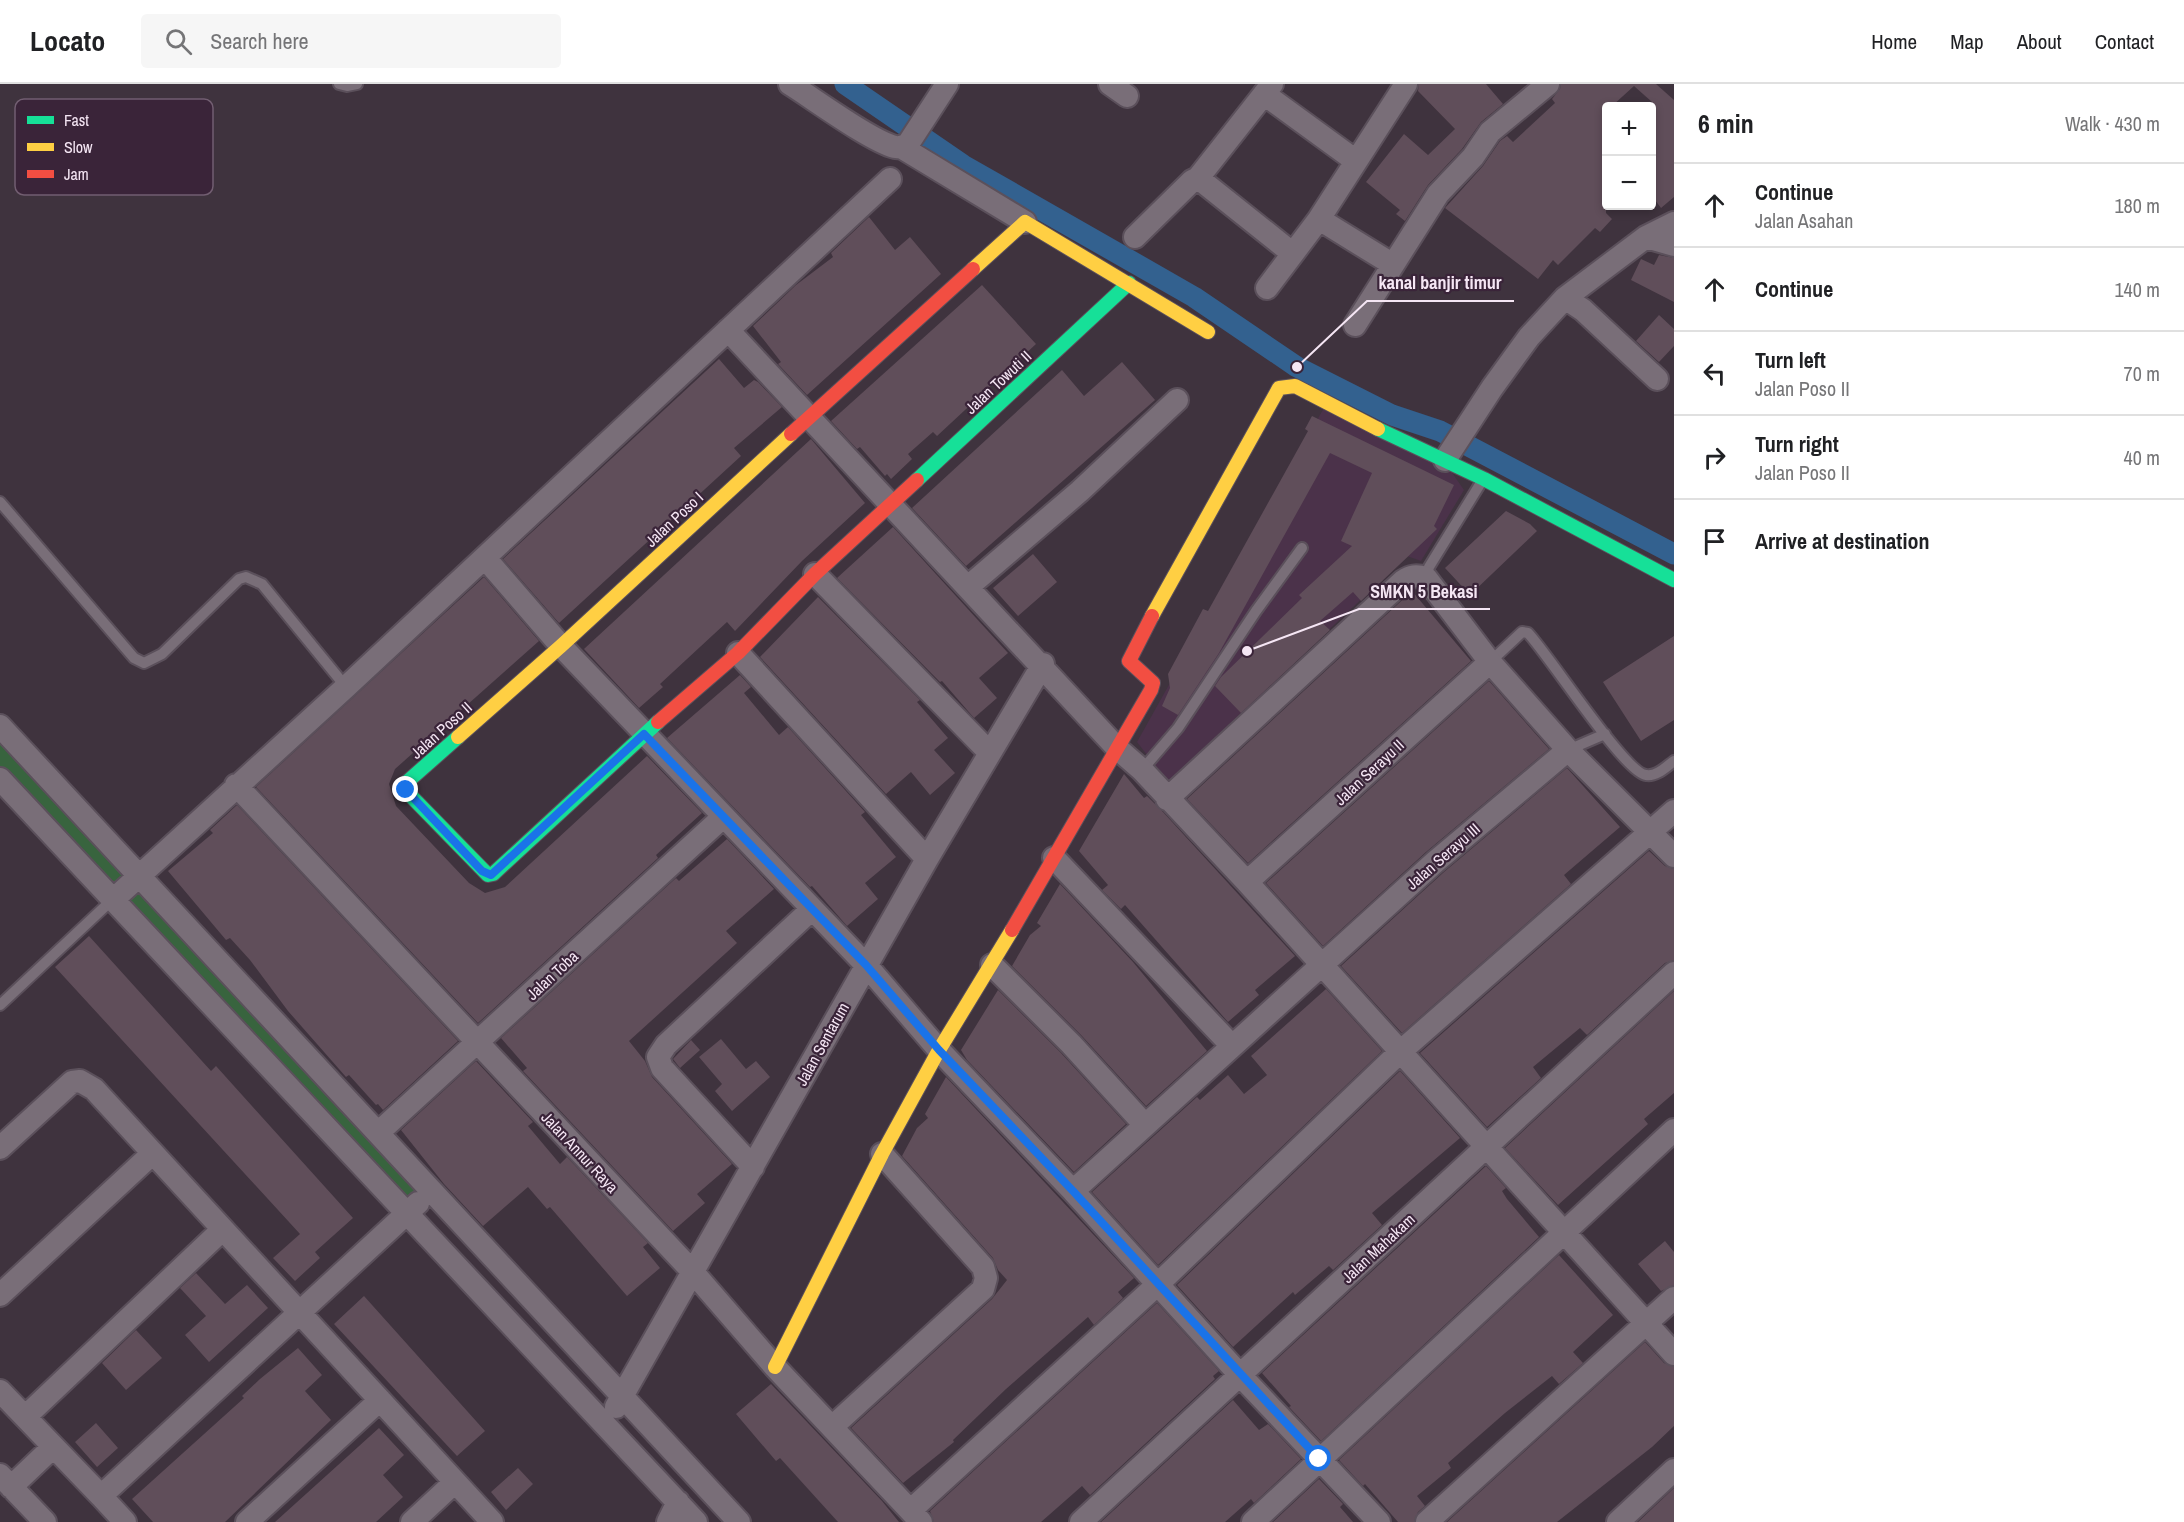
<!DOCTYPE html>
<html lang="en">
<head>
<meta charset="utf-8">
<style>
  :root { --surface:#fff; --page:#f6f6f6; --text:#202124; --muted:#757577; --line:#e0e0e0 }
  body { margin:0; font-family:"Archivo Narrow",sans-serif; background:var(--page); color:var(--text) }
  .controls { position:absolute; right:18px; top:18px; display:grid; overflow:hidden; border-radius:6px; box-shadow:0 3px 9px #0003 }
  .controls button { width:54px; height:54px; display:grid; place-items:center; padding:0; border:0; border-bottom:2px solid var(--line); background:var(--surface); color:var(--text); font:30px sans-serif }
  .stop { position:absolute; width:18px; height:18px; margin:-14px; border:4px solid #1a73e8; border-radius:50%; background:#fff }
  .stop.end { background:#1a73e8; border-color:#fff; box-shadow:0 2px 6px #0008 }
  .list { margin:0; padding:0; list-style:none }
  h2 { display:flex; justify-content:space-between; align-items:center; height:78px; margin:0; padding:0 24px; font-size:26px }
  h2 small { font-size:20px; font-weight:400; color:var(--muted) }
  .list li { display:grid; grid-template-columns:39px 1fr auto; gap:18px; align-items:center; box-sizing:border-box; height:84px; padding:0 24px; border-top:2px solid var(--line) }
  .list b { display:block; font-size:22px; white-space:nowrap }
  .list p { margin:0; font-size:20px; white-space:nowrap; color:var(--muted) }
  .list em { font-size:20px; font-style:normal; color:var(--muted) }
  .icon { flex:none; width:33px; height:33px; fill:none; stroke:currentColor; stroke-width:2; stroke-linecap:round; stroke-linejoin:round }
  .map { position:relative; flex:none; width:1674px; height:1438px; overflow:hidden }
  header { display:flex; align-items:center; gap:36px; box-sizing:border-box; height:84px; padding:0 30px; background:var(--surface); border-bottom:2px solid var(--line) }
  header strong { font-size:28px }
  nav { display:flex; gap:33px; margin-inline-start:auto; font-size:21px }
  .search { width:420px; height:54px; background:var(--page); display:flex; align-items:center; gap:15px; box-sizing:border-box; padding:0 21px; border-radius:6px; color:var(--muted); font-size:22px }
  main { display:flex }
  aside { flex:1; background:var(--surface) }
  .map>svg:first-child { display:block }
  .built { fill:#4b324a }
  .green { fill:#38643e }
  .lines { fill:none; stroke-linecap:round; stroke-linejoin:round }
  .canal { stroke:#33618f; stroke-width:21 }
  .building { fill:#604e5a }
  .lane-casing { stroke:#5b505b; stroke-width:14 }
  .street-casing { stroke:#5b505b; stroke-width:26 }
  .fast-casing { stroke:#5b505b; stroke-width:16 }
  .slow-casing { stroke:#5b505b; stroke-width:16 }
  .jam-casing { stroke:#5b505b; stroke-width:16 }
  .lane { stroke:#796e78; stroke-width:10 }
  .street { stroke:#796e78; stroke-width:22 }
  .fast { stroke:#16e098; stroke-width:14 }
  .slow { stroke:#ffcf43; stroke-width:14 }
  .jam { stroke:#f24e42; stroke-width:14 }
  .route { stroke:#1a73e8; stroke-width:8 }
  .labels { text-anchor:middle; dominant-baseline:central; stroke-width:4.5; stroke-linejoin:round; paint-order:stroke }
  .street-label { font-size:16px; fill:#f5e6f4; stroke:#3a2439 }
  .key { fill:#3a2439; stroke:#725e71; stroke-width:1.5 }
  .key-label { font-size:16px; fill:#f5e6f4 }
  .leader { fill:none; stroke:#f5e6f4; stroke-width:2 }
  .callout-dot { fill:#f5e6f4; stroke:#3a2439; stroke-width:2 }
  .callout-label { font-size:18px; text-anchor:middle; font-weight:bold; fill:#f5e6f4; stroke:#3a2439; stroke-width:4.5; stroke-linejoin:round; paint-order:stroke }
</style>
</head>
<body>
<header>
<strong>Locato</strong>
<div class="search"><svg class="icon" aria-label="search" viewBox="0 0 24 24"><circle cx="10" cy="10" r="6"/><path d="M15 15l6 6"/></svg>Search here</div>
<nav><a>Home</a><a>Map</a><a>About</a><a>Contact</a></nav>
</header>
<main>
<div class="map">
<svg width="1674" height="1438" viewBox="0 0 1674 1438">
  <rect width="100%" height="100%" fill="#3f333e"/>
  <path class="built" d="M1325,322L1446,380L1464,406L1421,477L1407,472L1168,698L1137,658Z"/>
  <path class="green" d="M0,642L431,1107L407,1129L0,695Z"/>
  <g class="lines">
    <path class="canal" d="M845,0L963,81L1194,213L1297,283L1392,331L1440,347L1674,470"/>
  </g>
  <path class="building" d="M1419,0H1486L1503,20L1481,38L1462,65L1428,101L1405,137L1396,130L1400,126L1366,98L1404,50L1428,71L1455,45L1418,7Z
    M1561,0H1656L1674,16V113L1661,124L1652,112V18L1634,2L1612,22H1606V129L1612,135L1600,148L1595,144L1558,181L1553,176L1538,195L1445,124L1483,82L1500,57L1507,52L1513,58L1555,19L1552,15L1560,5Z
    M869,133L895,166L910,153L941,190L807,311L778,280L781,278L753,242L796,201L833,173L831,169Z
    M1659,171L1674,174V218L1631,196L1641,175L1654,181Z
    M982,201L1036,260L937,352L933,348L908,370L912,375L891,395L887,390L885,392L860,363L857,365L831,337Z
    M1659,231L1674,245V262L1659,278L1636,257Z
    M719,275L744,304L754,296L758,298L782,323L734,364L741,372L559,539L503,475Z
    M1122,278L1155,316L966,482L912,424L1062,286L1084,312Z
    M1312,332L1454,401L1434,442L1437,445L1361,517L1353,508L1320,537L1330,546L1241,629L1215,602L1221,593L1302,514L1299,511L1352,462L1341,457L1372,389L1330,369L1219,569L1178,631L1162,622L1170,604L1168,590L1203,525L1208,527L1308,347L1305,345Z
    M811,355L865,419L802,477L735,547L727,538L660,600L663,603L639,624L584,565Z
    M1506,427L1530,440L1537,447L1470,511L1445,484Z
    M893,443L1008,569L979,594L997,614L974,634L942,597L940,598L837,494Z
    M1033,470L1057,498L1018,532L993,504Z
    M484,493L539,557L395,685L389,700L396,722L469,799L485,809L505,803L647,672L702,729L656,771L658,774L478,939L256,703Z
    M1412,507L1471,577L1248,779L1187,715Z
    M818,513L920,616L917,618L948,654L934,666L955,689L930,711L911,688L886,710L760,573Z
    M1674,552V636L1641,657L1603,598Z
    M740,591L751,603L744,609L779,651L788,643L865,728L861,731L896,773L865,799L878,815L847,842L812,802L810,803L667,654Z
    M1489,597L1549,665L1426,768L1323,862L1266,799Z
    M1567,684L1620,743L1564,791L1571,800L1402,949L1341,882L1444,788Z
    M1124,690L1144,714L1147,712L1163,728L1295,872L1255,906L1259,911L1228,938L1125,821L1121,825L1102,806L1108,801L1079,767Z
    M237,721L458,957L383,1026L378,1020L376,1021L349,991L346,993L288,927L250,876L230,854L226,856L168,787L213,749L210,746Z
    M727,755L774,805L726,847L737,859L629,957L645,977L652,993L732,1080L697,1110L705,1119L673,1147L523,987L527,984L501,954L676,794L679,797Z
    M1649,767L1665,782L1674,785V876L1665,879L1587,951L1580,944L1533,983L1541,994L1487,1043L1420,969Z
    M1060,800L1133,878L1207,967L1146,1022L1081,951L1012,882L1030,851L1041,842L1037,839Z
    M89,852L211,987L216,982L353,1134L315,1168L320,1174L295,1197L273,1174L300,1150L55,883Z
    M1326,905L1382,967L1158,1181L1092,1108L1197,1013L1200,1016L1228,991L1244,1010L1267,991L1251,972Z
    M998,906L1061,969L1126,1040L1074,1088L967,976L961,966Z
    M1674,907V1009L1644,1035L1648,1040L1558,1121L1505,1064Z
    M721,955L746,985L756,977L770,993L732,1027L715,1007L722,1000L699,973Z
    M691,956L700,966L680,984L673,975Z
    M476,977L533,1038L528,1042L560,1080L567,1073L648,1159L643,1163L660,1184L627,1212L550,1123L547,1125L528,1103L483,1142L444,1100L401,1046Z
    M1400,987L1460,1054L1372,1129L1382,1141L1333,1186L1329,1182L1295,1211L1293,1208L1233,1263L1177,1201Z
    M946,993L1134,1194L1118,1208L1123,1214L1094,1241L1088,1233L1006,1305L953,1356L954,1358L903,1399L851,1344L992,1215L1007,1196L998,1186L993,1174L902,1072L917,1044L928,1034L925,1030Z
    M1486,1082L1506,1104L1502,1107L1507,1115L1539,1153L1321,1357L1289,1323L1291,1322L1262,1289Z
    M1665,1157L1674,1168V1201L1661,1207L1638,1180Z
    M1559,1171L1613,1231L1573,1268L1583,1279L1559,1300L1552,1292L1505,1329L1448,1379L1451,1384L1417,1412L1425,1422L1418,1428L1414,1438H1398L1365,1400L1363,1402L1339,1376Z
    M196,1189L225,1220L247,1201L268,1224L209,1278L185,1251L206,1232L180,1204Z
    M364,1212L485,1347L457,1372L334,1240Z
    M1157,1219L1219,1287L1213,1292L1215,1295L1090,1411L1082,1402L1041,1438H934L930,1427Z
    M136,1246L162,1274L126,1306L102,1279Z
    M1645,1258L1664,1279L1674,1283V1342L1652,1363L1557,1438H1447Z
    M298,1264L322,1291L305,1307L331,1336L225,1438H153L132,1415L244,1314L242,1312L260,1295Z
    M771,1300L882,1417L899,1438H838L780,1374L776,1377L736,1330Z
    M1233,1316L1259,1346L1268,1340L1301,1375L1254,1419L1251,1415L1225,1438H1101Z
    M96,1339L118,1364L97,1383L75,1358Z
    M379,1344L404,1371L383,1391L403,1413L376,1438H275Z
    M518,1384L533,1400L506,1426L491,1408Z
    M1319,1395L1343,1420L1340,1423L1353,1438H1273Z
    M1674,1404V1438H1638Z"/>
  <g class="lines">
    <defs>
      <path id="lane" d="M339,0L347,2L357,0
        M0,418L134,574L144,579L162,570L239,495L246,493L262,500L346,603
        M1426,494L1429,483L1482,397
        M1490,578L1522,548L1528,549C1549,571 1625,689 1646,691C1656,693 1666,683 1674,677
        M1568,666L1605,650
        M1142,686L1178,644L1256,527L1302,464
        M0,921L113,815"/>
      <path id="street" d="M790,0C814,15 871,57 895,63C900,64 904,62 908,60L947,0
        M1110,0L1127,12
        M1264,10L1356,77
        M901,63L1025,138
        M1198,94L1292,169
        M1319,135L1406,0
        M1135,153L1192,97L1198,94L1272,0
        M1646,153L1674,161
        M1267,204L1319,135L1392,180
        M1565,214L1583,226L1657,295
        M1355,241L1438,110L1473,73L1490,48L1548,0
        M728,246L1118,665L1142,686L1247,798L1674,1270
        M1445,376L1492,304L1529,253L1565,214L1646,153L1674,139
        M485,474L561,562L866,881L939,966L1073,1107L1240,1291L1379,1438
        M815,490L990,669
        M969,502L1080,407L1177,316
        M738,569L927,775
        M0,642L739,1438
        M0,695L696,1438
        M236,701L692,1187L775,1283L921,1438
        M1167,715L1403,497C1411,492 1416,491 1426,494L1490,578L1568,666L1674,772
        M1054,774L1232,962
        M1247,798L1490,578
        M114,815L346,603L890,95
        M992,881L1071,960L1144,1040
        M379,1048L723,733
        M0,1064L72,998L80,997L94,1005L492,1438
        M753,1083L662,984L658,973L666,961L811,826
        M1073,1107L1435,778L1568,666
        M0,1211L152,1070
        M0,1307L101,1412L418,1119
        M616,1323L927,775L1043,580
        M25,1333L222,1146
        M832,1343L983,1205L986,1194L983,1183L882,1070
        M0,1391L45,1438
        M11,1403L53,1363
        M101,1412L125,1438
        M911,1426L1157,1201L1400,968L1674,727
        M247,1438L380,1316
        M412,1438L455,1398
        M668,1438L678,1418
        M1081,1438L1674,889
        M1253,1438L1674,1046
        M1427,1438L1674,1214
        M1618,1438L1674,1386"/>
      <path id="fast" d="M1378,345L1484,395L1674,496
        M917,396L1129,199
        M458,653L407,698L409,710L488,791L493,790L658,638"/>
      <path id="slow" d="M973,185L1025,138L1208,248
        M1152,532L1279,304L1295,302L1378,345
        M458,653L561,562L791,350
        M775,1283L882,1070L939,966L1012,846"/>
      <path id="jam" d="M791,350L973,185
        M658,638L738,569L815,490L917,396
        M1012,846L1151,606L1153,599L1129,577L1152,532"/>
    </defs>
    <use href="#lane" class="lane-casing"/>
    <use href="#street" class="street-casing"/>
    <use href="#fast" class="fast-casing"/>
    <use href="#slow" class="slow-casing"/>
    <use href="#jam" class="jam-casing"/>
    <use href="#lane" class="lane"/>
    <use href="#street" class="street"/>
    <use href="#fast" class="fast"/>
    <use href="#slow" class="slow"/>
    <use href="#jam" class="jam"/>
  </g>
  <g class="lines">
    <path class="route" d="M406,706L482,787L491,791L644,650L866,881L939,966L1073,1107L1319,1375"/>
  </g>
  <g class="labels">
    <g class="street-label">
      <text transform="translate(998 298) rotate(-43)">Jalan Towuti II</text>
      <text transform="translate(674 435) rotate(-43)">Jalan Poso I</text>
      <text transform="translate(441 646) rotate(-42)">Jalan Poso II</text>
      <text transform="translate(1369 688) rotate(-43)">Jalan Serayu II</text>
      <text transform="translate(1443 772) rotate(-41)">Jalan Serayu III</text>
      <text transform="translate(552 891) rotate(-43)">Jalan Toba</text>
      <text transform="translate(822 960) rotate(-61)">Jalan Sentarum</text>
      <text transform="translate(580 1068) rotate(47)">Jalan Annur Raya</text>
      <text transform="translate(1378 1164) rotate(-43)">Jalan Mahakam</text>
    </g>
  </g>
  <rect x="15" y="15" width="198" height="96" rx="9" class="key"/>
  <rect x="27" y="32" width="27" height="8" fill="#16e098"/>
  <rect x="27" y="59" width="27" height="8" fill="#ffcf43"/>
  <rect x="27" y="86" width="27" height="8" fill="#f24e42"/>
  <g class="key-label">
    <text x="64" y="42">Fast</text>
    <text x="64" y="69">Slow</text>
    <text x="64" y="96">Jam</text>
  </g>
  <path class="leader" d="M1297 283L1367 217H1514M1247 567L1359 525H1490"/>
  <g class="callout-dot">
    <circle cx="1297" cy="283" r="6"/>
    <circle cx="1247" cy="567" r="6"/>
  </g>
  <g class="callout-label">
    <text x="1440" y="205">kanal banjir timur</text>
    <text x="1424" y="514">SMKN 5 Bekasi</text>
  </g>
</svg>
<div class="controls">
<button>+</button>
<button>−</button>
</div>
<div class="stop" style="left:1319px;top:1375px"></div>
<div class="stop end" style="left:406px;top:706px"></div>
</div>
<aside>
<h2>6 min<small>Walk · 430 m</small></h2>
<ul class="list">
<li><svg class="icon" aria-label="ahead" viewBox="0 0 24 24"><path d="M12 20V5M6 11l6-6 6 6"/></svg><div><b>Continue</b><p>Jalan Asahan</p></div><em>180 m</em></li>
<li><svg class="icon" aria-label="ahead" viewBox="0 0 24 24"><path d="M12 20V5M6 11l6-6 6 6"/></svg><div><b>Continue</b></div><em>140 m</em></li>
<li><svg class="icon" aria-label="left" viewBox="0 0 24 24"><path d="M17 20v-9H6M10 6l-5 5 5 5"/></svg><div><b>Turn left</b><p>Jalan Poso II</p></div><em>70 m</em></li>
<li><svg class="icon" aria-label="right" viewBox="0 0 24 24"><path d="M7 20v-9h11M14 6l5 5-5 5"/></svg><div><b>Turn right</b><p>Jalan Poso II</p></div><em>40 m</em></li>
<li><svg class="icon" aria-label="arrive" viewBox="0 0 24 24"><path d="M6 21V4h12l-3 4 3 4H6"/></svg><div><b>Arrive at destination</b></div></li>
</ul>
</aside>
</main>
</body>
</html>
